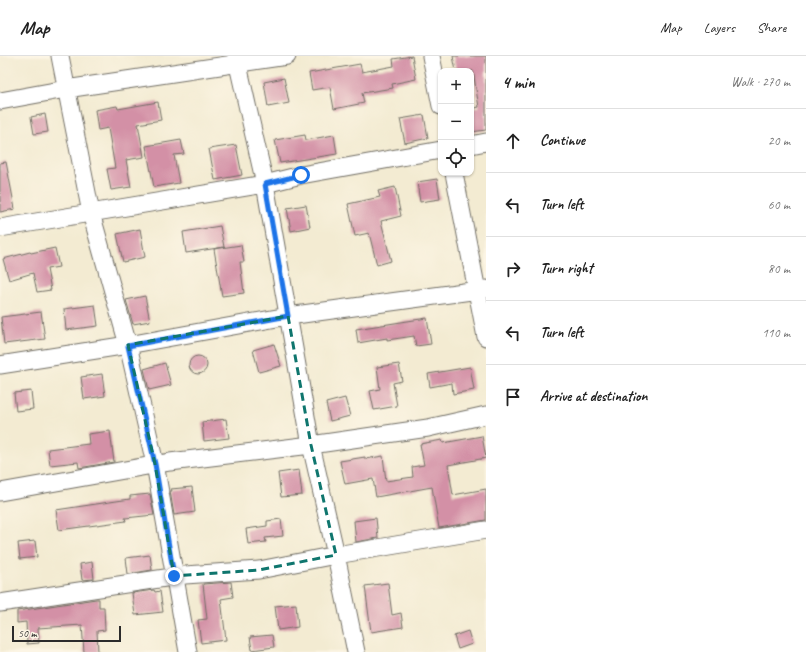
<!DOCTYPE html>
<html lang="en">
<head>
<meta charset="utf-8">
<style>
  :root { --surface:#fff; --page:#f6f6f6; --text:#222; --muted:#767676; --line:#e0e0e0 }
  body { margin:0; font-family:Caveat,sans-serif; background:var(--page); color:var(--text) }
  .controls { position:absolute; right:12px; top:12px; display:grid; overflow:hidden; border-radius:8px; box-shadow:0 1px 3px #0004 }
  .controls button { width:36px; height:36px; display:grid; place-items:center; padding:0; border:0; border-bottom:1px solid var(--line); background:var(--surface); color:var(--text); font:20px sans-serif }
  .scale { position:absolute; left:12px; bottom:10px; width:109px; box-sizing:border-box; padding-left:4px; border:2px solid #2b2b2b; border-top:0; font-size:11px; line-height:14px; white-space:nowrap; color:#2b2b2b; -webkit-text-stroke:3px #fcf5e5; paint-order:stroke }
  .stop { position:absolute; width:12px; height:12px; margin:-9px; border:3px solid #1a73e8; border-radius:50%; background:#fff }
  .stop.end { background:#1a73e8; border-color:#fff; box-shadow:0 1px 4px #0008 }
  .list { margin:0; padding:0; list-style:none }
  h2 { display:flex; justify-content:space-between; align-items:center; height:52px; margin:0; padding:0 16px; font-size:17px }
  h2 small { font-size:13px; font-weight:400; color:var(--muted) }
  .list li { display:grid; grid-template-columns:26px 1fr auto; gap:12px; align-items:center; box-sizing:border-box; height:64px; padding:0 16px; border-top:1px solid var(--line) }
  .list b { display:block; font-size:15px; white-space:nowrap }
  .list em { font-size:13px; font-style:normal; color:var(--muted) }
  .icon { flex:none; width:22px; height:22px; fill:none; stroke:currentColor; stroke-width:2; stroke-linecap:round; stroke-linejoin:round }
  .map { position:relative; flex:none; width:486px; height:596px; overflow:hidden }
  header { display:flex; align-items:center; gap:24px; box-sizing:border-box; height:56px; padding:0 20px; background:var(--surface); border-bottom:1px solid var(--line) }
  header strong { font-size:19px }
  nav { display:flex; gap:22px; margin-inline-start:auto; font-size:14px }
  main { display:flex }
  aside { flex:1; background:var(--surface) }
  .map>svg:first-child { display:block }
  .building { fill:#d390a6 }
  .lines { fill:none; stroke-linecap:round; stroke-linejoin:round }
  .minor-casing { stroke:#716e65; stroke-width:19 }
  .minor { stroke:#fff; stroke-width:17 }
  .route { stroke:#1a73e8; stroke-width:5 }
  .marked { fill:none; stroke:#0f766e; stroke-width:3; stroke-dasharray:8 5; stroke-linejoin:round }
</style>
</head>
<body>
<header>
<strong>Map</strong>
<nav><a>Map</a><a>Layers</a><a>Share</a></nav>
</header>
<main>
<div class="map">
<svg width="486" height="596" viewBox="0 0 486 596">
  <rect width="100%" height="100%" fill="#fcf5e5"/>
  <filter id="ink" filterUnits="userSpaceOnUse"><feTurbulence type="fractalNoise" baseFrequency=".025" numOctaves="2"/><feDisplacementMap in="SourceGraphic" scale="8" xChannelSelector="R" yChannelSelector="G"/><feConvolveMatrix kernelMatrix="1 2 1 2 8 2 1 2 1" color-interpolation-filters="sRGB"/></filter>
  <filter id="wash" filterUnits="userSpaceOnUse"><feTurbulence type="fractalNoise" baseFrequency=".012" numOctaves="4" result="noise"/><feDisplacementMap in="SourceGraphic" scale="16" xChannelSelector="R" yChannelSelector="G"/><feGaussianBlur stdDeviation="0.9" result="paint"/><feColorMatrix in="noise" values="0 0 0 0 0 0 0 0 0 0 0 0 0 0 0 0 0 1.4 0 .05"/><feComposite in="paint" operator="in"/></filter>
  <g filter="url(#wash)">
    <rect width="100%" height="100%" fill="#f3ebd2"/>
    <g id="blocks">
      <path class="building" d="M412,0L416,23L392,28L393,32L362,37L364,47L334,53L330,31L312,34L309,17L360,8L362,16L394,10L393,3Z
        M453,0H486V74L471,76V53L479,51L473,15H456Z
        M284,22L289,47L268,51L264,26Z
        M158,46L161,64L138,68L144,101L126,104L131,131L111,134L107,113L115,112L108,72L98,74L95,54L117,50L118,53Z
        M45,58L48,76L34,78L31,61Z
        M424,59L428,82L405,87L400,63Z
        M305,79L306,84L334,79L337,98L280,107L275,84Z
        M181,84L184,98L174,99L179,127L154,131L146,90Z
        M236,89L242,119L215,124L209,93Z
        M6,106L15,153L0,156V107Z
        M437,123L440,143L420,146L417,126Z
        M395,131L401,160L381,165L391,205L377,209L369,177L355,180L348,148L380,141L378,135Z
        M306,149L310,171L291,175L287,152Z
        M220,170L224,191L186,197L183,176Z
        M140,173L145,201L123,206L117,178Z
        M241,189L244,206H240L244,237L222,240L214,193Z
        M55,192L59,211L47,213L51,234L37,236L33,217L9,224L3,203L30,196L31,197Z
        M145,240L150,265L133,268L126,244Z
        M95,249L98,270L66,274L64,253Z
        M41,256L45,283L4,288L1,261Z
        M427,262L431,288L416,290L414,280L387,284V282L358,287L356,273Z
        M274,288L281,310L259,316L253,294Z
        M189 309a9 9 0 1 1 18 0a9 9 0 1 1-18 0Z
        M165,307L171,329L149,334L144,313Z
        M399,308L402,325L393,327L397,350L374,354L370,335L380,333L377,311Z
        M470,311L474,334L453,338L452,327L430,331L428,318Z
        M102,318L105,340L84,343L81,321Z
        M31,335L33,353L16,355L14,337Z
        M345,342L350,360L330,365L326,347Z
        M226,363L229,382L204,385L202,366Z
        M110,375L114,406L79,412L78,406L50,409L48,393L89,388L88,378Z
        M482,380L486,402L448,409L453,439L486,433V464L439,472L432,431L376,441L373,423L345,428L340,405L365,401V403L383,400L386,425L413,421L412,411L424,409L420,388L442,384L443,387Z
        M299,414L302,439L281,441L278,417Z
        M192,431L195,456L174,459L170,435H172L171,433Z
        M150,438L154,459L125,462L126,465L59,474L56,454L130,443V440Z
        M376,462L378,482L356,486L354,465Z
        M281,463L283,480L265,482L266,486L248,488L246,473L267,470V465Z
        M35,485L37,501L20,503L18,487Z
        M150,499L152,514L128,518L126,502Z
        M92,506L94,523L82,524L80,508Z
        M231,526L233,541L221,543L226,584L201,587L198,564L207,563L203,528Z
        M388,527L392,559L401,557L403,571L371,576L365,530Z
        M154,534L155,536L160,535L163,556L135,559L132,537Z
        M96,543H99V551H104L105,574L97,575L98,596H84L82,569L38,572L39,587L27,588L26,566L17,567V555Z
        M296,548L298,571L278,574L275,550Z
        M468,575L472,588L458,593L454,580Z
        M272,579L274,591L252,594L250,581Z"/>
    </g>
  </g>
  <g filter="url(#ink)">
    <use href="#blocks" fill-opacity="0" stroke="#716e65" stroke-width="1"/>
    <g class="lines">
      <defs>
        <path id="minor" d="M60,0L91,157L128,289L155,408L188,596
          M236,0L265,128L311,389L336,499L356,596
          M431,0L441,50
          M0,45L66,33L287,0
          M471,89L486,86
          M454,117L486,281
          M0,172L265,128L301,119L441,94
          M0,309L128,289L288,260L486,233
          M0,436L170,406L311,389L428,372L486,359
          M0,547L185,519L259,514L336,499L486,474"/>
      </defs>
      <use href="#minor" class="minor-casing"/>
      <use href="#minor" class="minor"/>
    </g>
  </g>
  <g class="lines" filter="url(#ink)">
    <path class="route" d="M174,520L155,408L128,290L288,260L265,128L301,119"/>
  </g>
  <path class="marked" d="M288,260L311,389L336,499L259,514L174,520L155,408L128,289Z"/>
</svg>
<div class="controls">
<button>+</button>
<button>−</button>
<button><svg class="icon" aria-label="locate" viewBox="0 0 24 24"><circle cx="12" cy="12" r="6"/><path d="M12 2v4M12 18v4M2 12h4M18 12h4"/></svg></button>
</div>
<div class="scale">50 m</div>
<div class="stop" style="left:301px;top:119px"></div>
<div class="stop end" style="left:174px;top:520px"></div>
</div>
<aside>
<h2>4 min<small>Walk · 270 m</small></h2>
<ul class="list">
<li><svg class="icon" aria-label="ahead" viewBox="0 0 24 24"><path d="M12 20V5M6 11l6-6 6 6"/></svg><div><b>Continue</b></div><em>20 m</em></li>
<li><svg class="icon" aria-label="left" viewBox="0 0 24 24"><path d="M17 20v-9H6M10 6l-5 5 5 5"/></svg><div><b>Turn left</b></div><em>60 m</em></li>
<li><svg class="icon" aria-label="right" viewBox="0 0 24 24"><path d="M7 20v-9h11M14 6l5 5-5 5"/></svg><div><b>Turn right</b></div><em>80 m</em></li>
<li><svg class="icon" aria-label="left" viewBox="0 0 24 24"><path d="M17 20v-9H6M10 6l-5 5 5 5"/></svg><div><b>Turn left</b></div><em>110 m</em></li>
<li><svg class="icon" aria-label="arrive" viewBox="0 0 24 24"><path d="M6 21V4h12l-3 4 3 4H6"/></svg><div><b>Arrive at destination</b></div></li>
</ul>
</aside>
</main>
</body>
</html>
